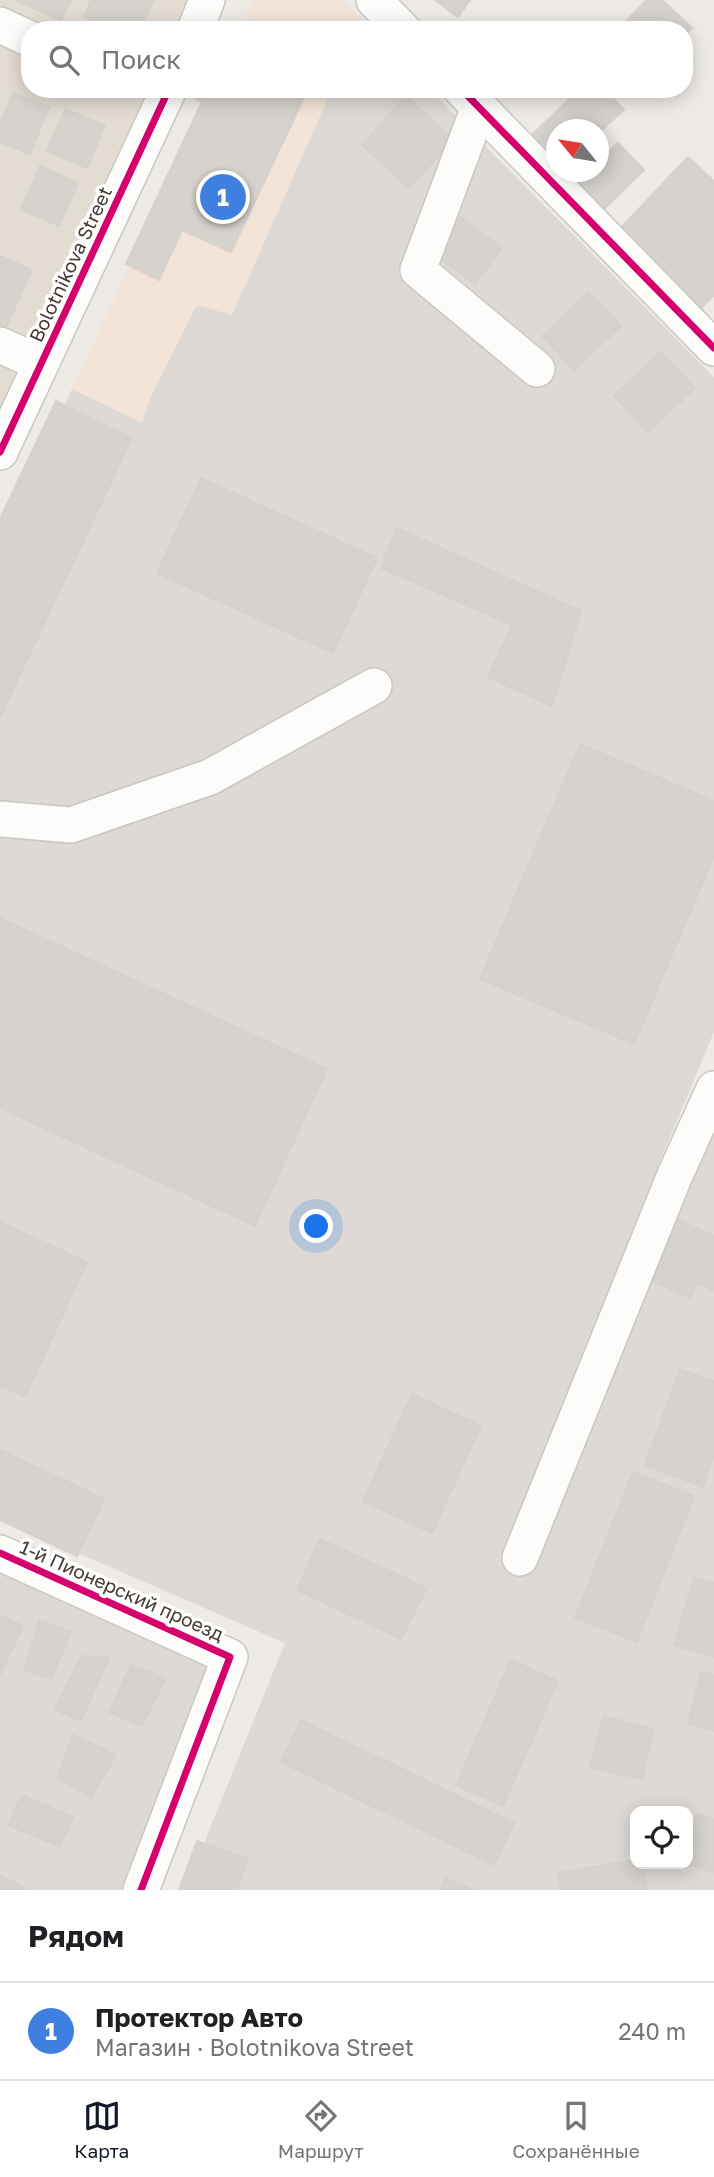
<!DOCTYPE html>
<html lang="ru">
<head>
<meta charset="utf-8">
<style>
  :root { --surface:#fff; --page:#f2f2f2; --text:#202124; --muted:#757577; --line:#e0e0e0; --accent:#111827 }
  body { margin:0; font-family:"Golos Text",sans-serif; background:var(--page); color:var(--text) }
  .controls { position:absolute; right:21px; bottom:21px; display:grid; overflow:hidden; border-radius:14px; box-shadow:0 4px 18px #0003 }
  .controls button { width:63px; height:63px; display:grid; place-items:center; padding:0; border:0; border-bottom:2px solid var(--line); background:var(--surface); color:var(--text); font:35px sans-serif }
  .compass { position:absolute; left:546px; top:119px; width:63px; height:63px; border-radius:50%; background:var(--surface); box-shadow:0 4px 18px #0003; rotate:300deg }
  .you { position:absolute; left:317px; top:1227px; width:24px; height:24px; margin:-18px; border:5px solid #fff; border-radius:50%; background:#1a73e8; box-shadow:0 0 0 10px #1a73e833 }
  .badge { display:grid; place-items:center; width:46px; height:46px; border-radius:50%; background:var(--accent); color:#fff; font-size:23px; font-weight:700 }
  .pin { position:absolute; translate:-50% -50%; border:4px solid #fff; box-shadow:0 2px 7px #0006 }
  .list { margin:0; padding:0; list-style:none }
  h2 { display:flex; justify-content:space-between; align-items:center; height:91px; margin:0; padding:0 28px; font-size:30px }
  h2 small { font-size:23px; font-weight:400; color:var(--muted) }
  .list li { display:grid; grid-template-columns:46px 1fr auto; gap:21px; align-items:center; box-sizing:border-box; height:98px; padding:0 28px; border-top:2px solid var(--line) }
  .list b { display:block; font-size:26px; white-space:nowrap }
  .list p { margin:0; font-size:23px; white-space:nowrap; color:var(--muted) }
  .list em { font-size:23px; font-style:normal; color:var(--muted) }
  .icon { flex:none; width:38px; height:38px; fill:none; stroke:currentColor; stroke-width:2; stroke-linecap:round; stroke-linejoin:round }
  .map { position:relative; flex:none; width:714px; height:1890px; overflow:hidden }
  .search { position:absolute; background:var(--surface); box-shadow:0 4px 18px #0003; left:21px; right:21px; top:21px; height:77px; display:flex; align-items:center; gap:18px; box-sizing:border-box; padding:0 24px; border-radius:28px; color:var(--muted); font-size:26px }
  .sheet { height:189px; background:var(--surface) }
  nav { display:flex; justify-content:space-around; align-items:center; box-sizing:border-box; height:98px; border-top:2px solid var(--line); background:var(--surface); font-size:19px; color:var(--muted) }
  nav a { display:grid; justify-items:center; gap:4px }
  nav .on { color:var(--accent) }
  .map>svg:first-child { display:block }
  .residential { fill:#e3dcd3 }
  .commercial { fill:#f2e4d8 }
  .industrial { fill:#ded9d4; fill-rule:evenodd }
  .building { fill:#d6d2cd; stroke:#d6d1cc; stroke-width:2 }
  .lines { fill:none; stroke-linecap:round; stroke-linejoin:round }
  .minor-casing { stroke:#cac6c2; stroke-width:38 }
  .minor { stroke:#fcfcfb; stroke-width:35 }
  .cycleway-casing { stroke:#fff; stroke-width:11 }
  .cycleway { stroke:#d6006c; stroke-width:7 }
  .labels { text-anchor:middle; dominant-baseline:central; stroke-width:7; stroke-linejoin:round; paint-order:stroke }
  .street-label { font-size:19px; fill:#433b33; stroke:#fff }
</style>
</head>
<body>
<div class="map">
<svg width="714" height="1890" viewBox="0 0 714 1890">
  <rect width="100%" height="100%" fill="#eeeae6"/>
  <path class="residential" d="M0,0H191L177,30H30V89H150L0,411Z"/>
  <path class="commercial" d="M254,0H342L363,22L359,30H240Z
    M212,89H332L232,315L197,306L151,396L142,423L72,389Z"/>
  <path class="industrial" d="M332,89H429L714,377V1032L658,1166L690,1183L714,1129V1890H185L285,1643L0,1519V545L72,389L142,423L151,396L197,305L232,315ZM635,1811H688V1864H635Z
    M0,1568L210,1661L121,1890H0Z"/>
  <path class="building" d="M16,0H71L61,21Z
    M91,0H151L153,1L140,30H113L84,17Z
    M435,0H470L458,17Z
    M646,0H662L692,28L684,36V30H623L621,27Z
    M196,89H308L231,252L182,230L159,280L126,264L202,102L192,97Z
    M580,89H604L624,110L598,133V130H556V159L533,134Z
    M13,93L49,107L30,154L0,142V125Z
    M406,96L453,139L409,188L362,145Z
    M65,109L105,125L87,168L47,151Z
    M618,143L644,170L601,212L575,185L589,172H598V162Z
    M688,157L714,181V295L700,309L619,230Z
    M40,166L78,183L59,226L21,209Z
    M461,217L502,248L475,284L434,254Z
    M0,256L32,270L4,332L0,330Z
    M589,292L621,326L574,370L542,336Z
    M660,352L695,388L648,432L614,396Z
    M56,401L132,438L0,717V519Z
    M201,478L377,558L333,653L157,573Z
    M397,528L581,611L552,706L488,677L512,625L381,568Z
    M580,744L714,801V856L634,1044L480,979Z
    M0,918L327,1069L255,1226L0,1108Z
    M676,1219L714,1236V1291L697,1283L690,1298L650,1280Z
    M0,1222L87,1262L25,1397L0,1386Z
    M680,1369L714,1381V1456L703,1487L645,1465Z
    M412,1394L481,1426L432,1533L363,1501Z
    M0,1450L104,1499L77,1556L0,1520Z
    M633,1472L694,1496L637,1642L575,1618Z
    M320,1539L427,1588L401,1639L297,1590Z
    M694,1577L714,1583V1657L674,1645Z
    M0,1615L23,1626L0,1675Z
    M39,1620L71,1632L51,1679L24,1670Z
    M81,1656L109,1658L81,1721L55,1710Z
    M511,1660L558,1681L503,1806L456,1785Z
    M131,1665L166,1678L142,1726L109,1712Z
    M701,1672L714,1675V1731L688,1724Z
    M603,1716L654,1729L642,1779L590,1767Z
    M301,1720L514,1823L494,1865L281,1762Z
    M73,1735L116,1755L92,1797L57,1778Z
    M22,1795L73,1817L60,1847L8,1825Z
    M697,1814L714,1819V1872L687,1864L688,1842Z
    M197,1841L248,1859L237,1890H179Z
    M635,1860V1864H642L647,1890H561L558,1873Z
    M0,1876L30,1890H0Z
    M445,1878L474,1890H440Z"/>
  <g class="lines">
    <defs>
      <path id="minor" d="M374,0L403,30
        M0,25L30,39
        M195,30L207,0
        M461,89L714,348
        M479,107L418,270L537,369
        M0,345L40,363
        M0,452L169,89
        M0,819L71,825L210,777L374,686
        M0,1553L230,1657L141,1890
        M520,1558L675,1175L714,1089"/>
    </defs>
    <use href="#minor" class="minor-casing"/>
    <use href="#minor" class="minor"/>
    <defs>
      <path id="cycleway" d="M461,89L714,348
        M0,452L169,89
        M0,1553L230,1657L141,1890"/>
    </defs>
    <use href="#cycleway" class="cycleway-casing"/>
    <use href="#cycleway" class="cycleway"/>
  </g>
  <g class="labels">
    <g class="street-label">
      <text transform="translate(70 264) rotate(-65)">Bolotnikova Street</text>
      <text transform="translate(122 1590) rotate(24)">1-й Пионерский проезд</text>
    </g>
  </g>
</svg>
<div class="controls">
<button><svg class="icon" aria-label="locate" viewBox="0 0 24 24"><circle cx="12" cy="12" r="6"/><path d="M12 2v4M12 18v4M2 12h4M18 12h4"/></svg></button>
</div>
<svg class="compass" viewBox="-18 -18 36 36"><path d="M0-13l5 13h-10z" fill="#e53935"/><path d="M0 13l5-13h-10z" fill="#757577"/></svg>
<div class="you"></div>
<div class="pin badge" style="left:223px;top:197px;background:#3f7fe0">1</div>
<div class="search"><svg class="icon" aria-label="search" viewBox="0 0 24 24"><circle cx="10" cy="10" r="6"/><path d="M15 15l6 6"/></svg>Поиск</div>
</div>
<section class="sheet">
<h2>Рядом<small></small></h2>
<ul class="list">
<li><span class="badge" style="background:#3f7fe0">1</span><div><b>Протектор Авто</b><p>Магазин · Bolotnikova Street</p></div><em>240 m</em></li>
</ul>
</section>
<nav>
<a class="on"><svg class="icon" aria-label="map" viewBox="0 0 24 24"><path d="M3 6l6-2 6 2 6-2v14l-6 2-6-2-6 2zM9 4v14M15 6v14"/></svg>Карта</a>
<a><svg class="icon" aria-label="directions" viewBox="0 0 24 24"><path d="M12 3l9 9-9 9-9-9zM9 14v-3h6M13 9l2 2-2 2"/></svg>Маршрут</a>
<a><svg class="icon" aria-label="saved" viewBox="0 0 24 24"><path d="M7 4h10v16l-5-4-5 4z"/></svg>Сохранённые</a>
</nav>
</body>
</html>
